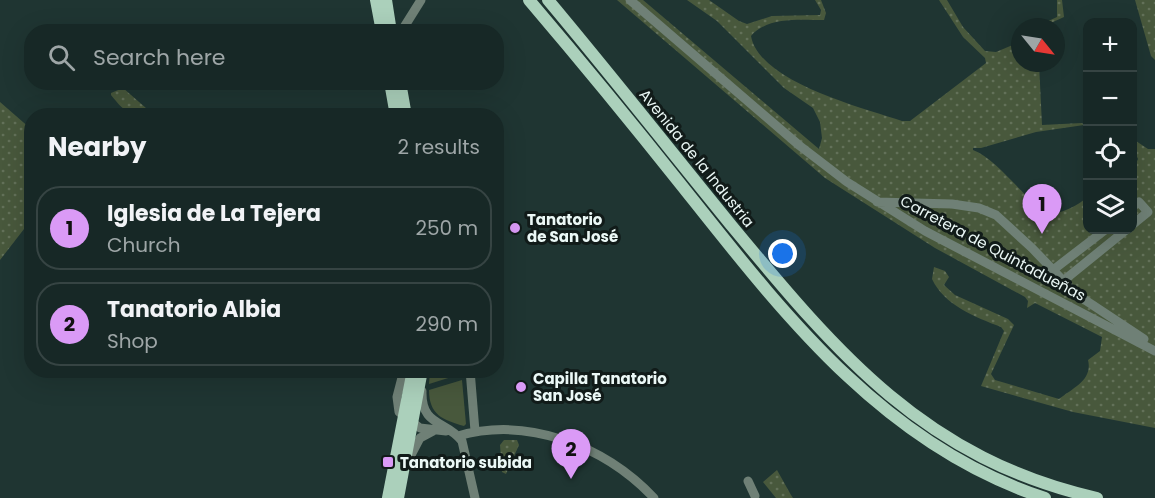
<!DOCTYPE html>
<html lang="en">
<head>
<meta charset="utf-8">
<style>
  :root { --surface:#172826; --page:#20302e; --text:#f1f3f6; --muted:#9ea6a7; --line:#364443; --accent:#da9af6 }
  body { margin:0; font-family:Poppins,sans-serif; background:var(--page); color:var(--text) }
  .controls { position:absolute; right:18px; top:18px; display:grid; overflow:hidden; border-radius:12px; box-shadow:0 6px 24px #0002 }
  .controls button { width:54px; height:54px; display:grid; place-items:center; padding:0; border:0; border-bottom:2px solid var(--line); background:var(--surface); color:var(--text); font:30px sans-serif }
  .compass { position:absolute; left:1011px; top:18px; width:54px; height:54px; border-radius:50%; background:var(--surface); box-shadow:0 6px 24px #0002; rotate:120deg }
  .you { position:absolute; left:783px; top:254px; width:21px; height:21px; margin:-15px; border:4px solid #fff; border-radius:50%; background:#1a73e8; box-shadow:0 0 0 9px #1a73e833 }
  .badge { display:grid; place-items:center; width:39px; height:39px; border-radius:50%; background:var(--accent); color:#111; font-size:20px; font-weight:700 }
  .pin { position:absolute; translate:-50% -50px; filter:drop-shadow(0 2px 3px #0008) }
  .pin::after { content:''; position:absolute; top:32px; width:21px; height:18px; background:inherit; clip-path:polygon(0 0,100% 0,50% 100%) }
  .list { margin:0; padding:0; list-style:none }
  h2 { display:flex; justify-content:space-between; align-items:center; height:78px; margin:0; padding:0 24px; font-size:26px }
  h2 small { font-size:20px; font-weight:400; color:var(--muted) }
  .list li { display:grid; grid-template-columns:39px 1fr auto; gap:18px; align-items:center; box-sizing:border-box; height:84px; margin:0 12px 12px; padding:0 12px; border:2px solid var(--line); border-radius:24px }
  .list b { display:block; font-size:22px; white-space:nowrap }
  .list p { margin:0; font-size:20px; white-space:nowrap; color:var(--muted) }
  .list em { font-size:20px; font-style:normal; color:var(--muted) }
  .icon { flex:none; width:33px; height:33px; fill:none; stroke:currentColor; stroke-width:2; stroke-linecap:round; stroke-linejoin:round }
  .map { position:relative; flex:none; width:1155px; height:498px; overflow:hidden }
  .search { position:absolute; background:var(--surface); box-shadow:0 6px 24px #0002; left:24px; top:24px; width:480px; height:66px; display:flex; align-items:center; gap:15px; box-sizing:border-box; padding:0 21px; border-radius:24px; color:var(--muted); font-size:22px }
  .panel { position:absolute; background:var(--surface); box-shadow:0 6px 24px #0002; left:24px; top:108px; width:480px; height:270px; border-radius:24px }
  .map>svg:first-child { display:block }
  .grass { fill:url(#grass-dots) }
  .garden { fill:#48583c }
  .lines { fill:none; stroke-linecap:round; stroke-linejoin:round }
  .minor { stroke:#6f8076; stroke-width:9 }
  .major { stroke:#abd0bb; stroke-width:12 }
  .poi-dot { fill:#da9af6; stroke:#111b19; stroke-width:2 }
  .labels { text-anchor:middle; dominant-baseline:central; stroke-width:6; stroke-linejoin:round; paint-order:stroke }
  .street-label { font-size:15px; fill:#ebf8f6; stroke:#111b19 }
  .poi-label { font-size:15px; font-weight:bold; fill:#ebf8f6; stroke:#111b19; text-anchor:start }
</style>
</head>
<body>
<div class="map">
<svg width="1155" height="498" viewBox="0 0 1155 498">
  <defs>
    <pattern id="grass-dots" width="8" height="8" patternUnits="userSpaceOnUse" patternTransform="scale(1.5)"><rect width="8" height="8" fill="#48583c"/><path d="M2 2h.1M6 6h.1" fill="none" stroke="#637159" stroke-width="1.8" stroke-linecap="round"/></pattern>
  </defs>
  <rect width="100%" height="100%" fill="#1f3532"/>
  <path class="grass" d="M617,0H643L819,149L822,138L820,122L813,108L784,88L717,21L687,0H709L739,21L747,24L772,16L820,15L821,10L815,0H821L826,13L824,20C801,20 768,16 751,36C759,82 863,108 902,121H910L986,63L985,58L963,37L939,0H947L963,27L985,51L996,52L1020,42V63H1039L1042,125L1082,123L1084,125L1036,132L981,148H973V150C1001,160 1033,213 1053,213C1065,213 1078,204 1087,198L1088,230H1132L1133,170L1138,159L1133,148V139L1148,149H1155V428L1073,412L981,386L1004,331L1001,327C975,317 944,305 932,279L934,267L945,271L949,277L944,285L955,295L1008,319L1014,325L991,374L995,380L1059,399C1073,388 1093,380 1088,360L1100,351L1102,337L1035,303L1027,308L1028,301L1025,297L935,248L825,178Z
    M1057,0H1062L1064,17L1042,27H1035L1057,17Z
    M1135,0H1155V60L1151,56Z
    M123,88L154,115C131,116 126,114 111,95V93Z
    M0,102L31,129V220L0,260Z
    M504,440H517L519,445L506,474L502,472L500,445Z
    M777,470L791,495L793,498H776L763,482Z"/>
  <path class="garden" d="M430,371H461V374L429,384Z
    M462,380L466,424L464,426C443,420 429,415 429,390Z"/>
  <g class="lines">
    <path class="minor" d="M630,0L800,146L847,182L925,231L1155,351
      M401,32L421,0
      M877,202L952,204L979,208L996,215L1032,248L1076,294L1144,339
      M1132,207L1139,202L1148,212L1132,225
      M1053,270L1105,230
      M1063,281L1126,230
      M404,370L397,397L399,412L420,428L446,431
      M470,370L475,431
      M422,391C421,427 446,420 462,441L475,498
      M458,436C528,416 605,446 654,498
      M409,459L420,438L433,431
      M748,481L755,496"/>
    <path class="major" d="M376,0L382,32
      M386,0L391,32
      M529,0C581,61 632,123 682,186C783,313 884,446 1045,498
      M548,0C610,74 670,150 731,225C838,354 925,459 1097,498
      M390,82L396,116
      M400,82L406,116
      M388,498L413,370
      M398,498L422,370"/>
  </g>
  <g class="poi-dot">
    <circle cx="515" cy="228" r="6"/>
    <circle cx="521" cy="387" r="6"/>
    <rect x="382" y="456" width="12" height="12" rx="3"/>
  </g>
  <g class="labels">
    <g class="street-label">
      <text transform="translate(697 158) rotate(51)">Avenida de la Industria</text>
      <text transform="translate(993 248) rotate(28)">Carretera de Quintadueñas</text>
    </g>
    <g class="poi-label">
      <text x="527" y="219">Tanatorio<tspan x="527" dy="17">de San José</tspan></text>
      <text x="533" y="378">Capilla Tanatorio<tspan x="533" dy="17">San José</tspan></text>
      <text x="400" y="462">Tanatorio subida</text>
    </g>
  </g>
</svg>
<div class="controls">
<button>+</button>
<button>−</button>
<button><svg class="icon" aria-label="locate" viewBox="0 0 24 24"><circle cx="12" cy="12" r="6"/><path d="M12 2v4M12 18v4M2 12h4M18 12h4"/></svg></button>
<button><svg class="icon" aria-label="layers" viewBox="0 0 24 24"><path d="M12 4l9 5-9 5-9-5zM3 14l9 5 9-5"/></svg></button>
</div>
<svg class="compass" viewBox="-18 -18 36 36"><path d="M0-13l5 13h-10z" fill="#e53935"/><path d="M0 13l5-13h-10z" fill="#9ea6a7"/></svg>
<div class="you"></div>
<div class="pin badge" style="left:1042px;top:234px">1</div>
<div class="pin badge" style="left:571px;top:479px">2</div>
<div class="search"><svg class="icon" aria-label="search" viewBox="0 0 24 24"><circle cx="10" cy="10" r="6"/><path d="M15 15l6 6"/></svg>Search here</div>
<section class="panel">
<h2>Nearby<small>2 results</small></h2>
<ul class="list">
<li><span class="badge">1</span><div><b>Iglesia de La Tejera</b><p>Church</p></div><em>250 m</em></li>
<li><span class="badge">2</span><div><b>Tanatorio Albia</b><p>Shop</p></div><em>290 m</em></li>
</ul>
</section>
</div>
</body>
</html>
